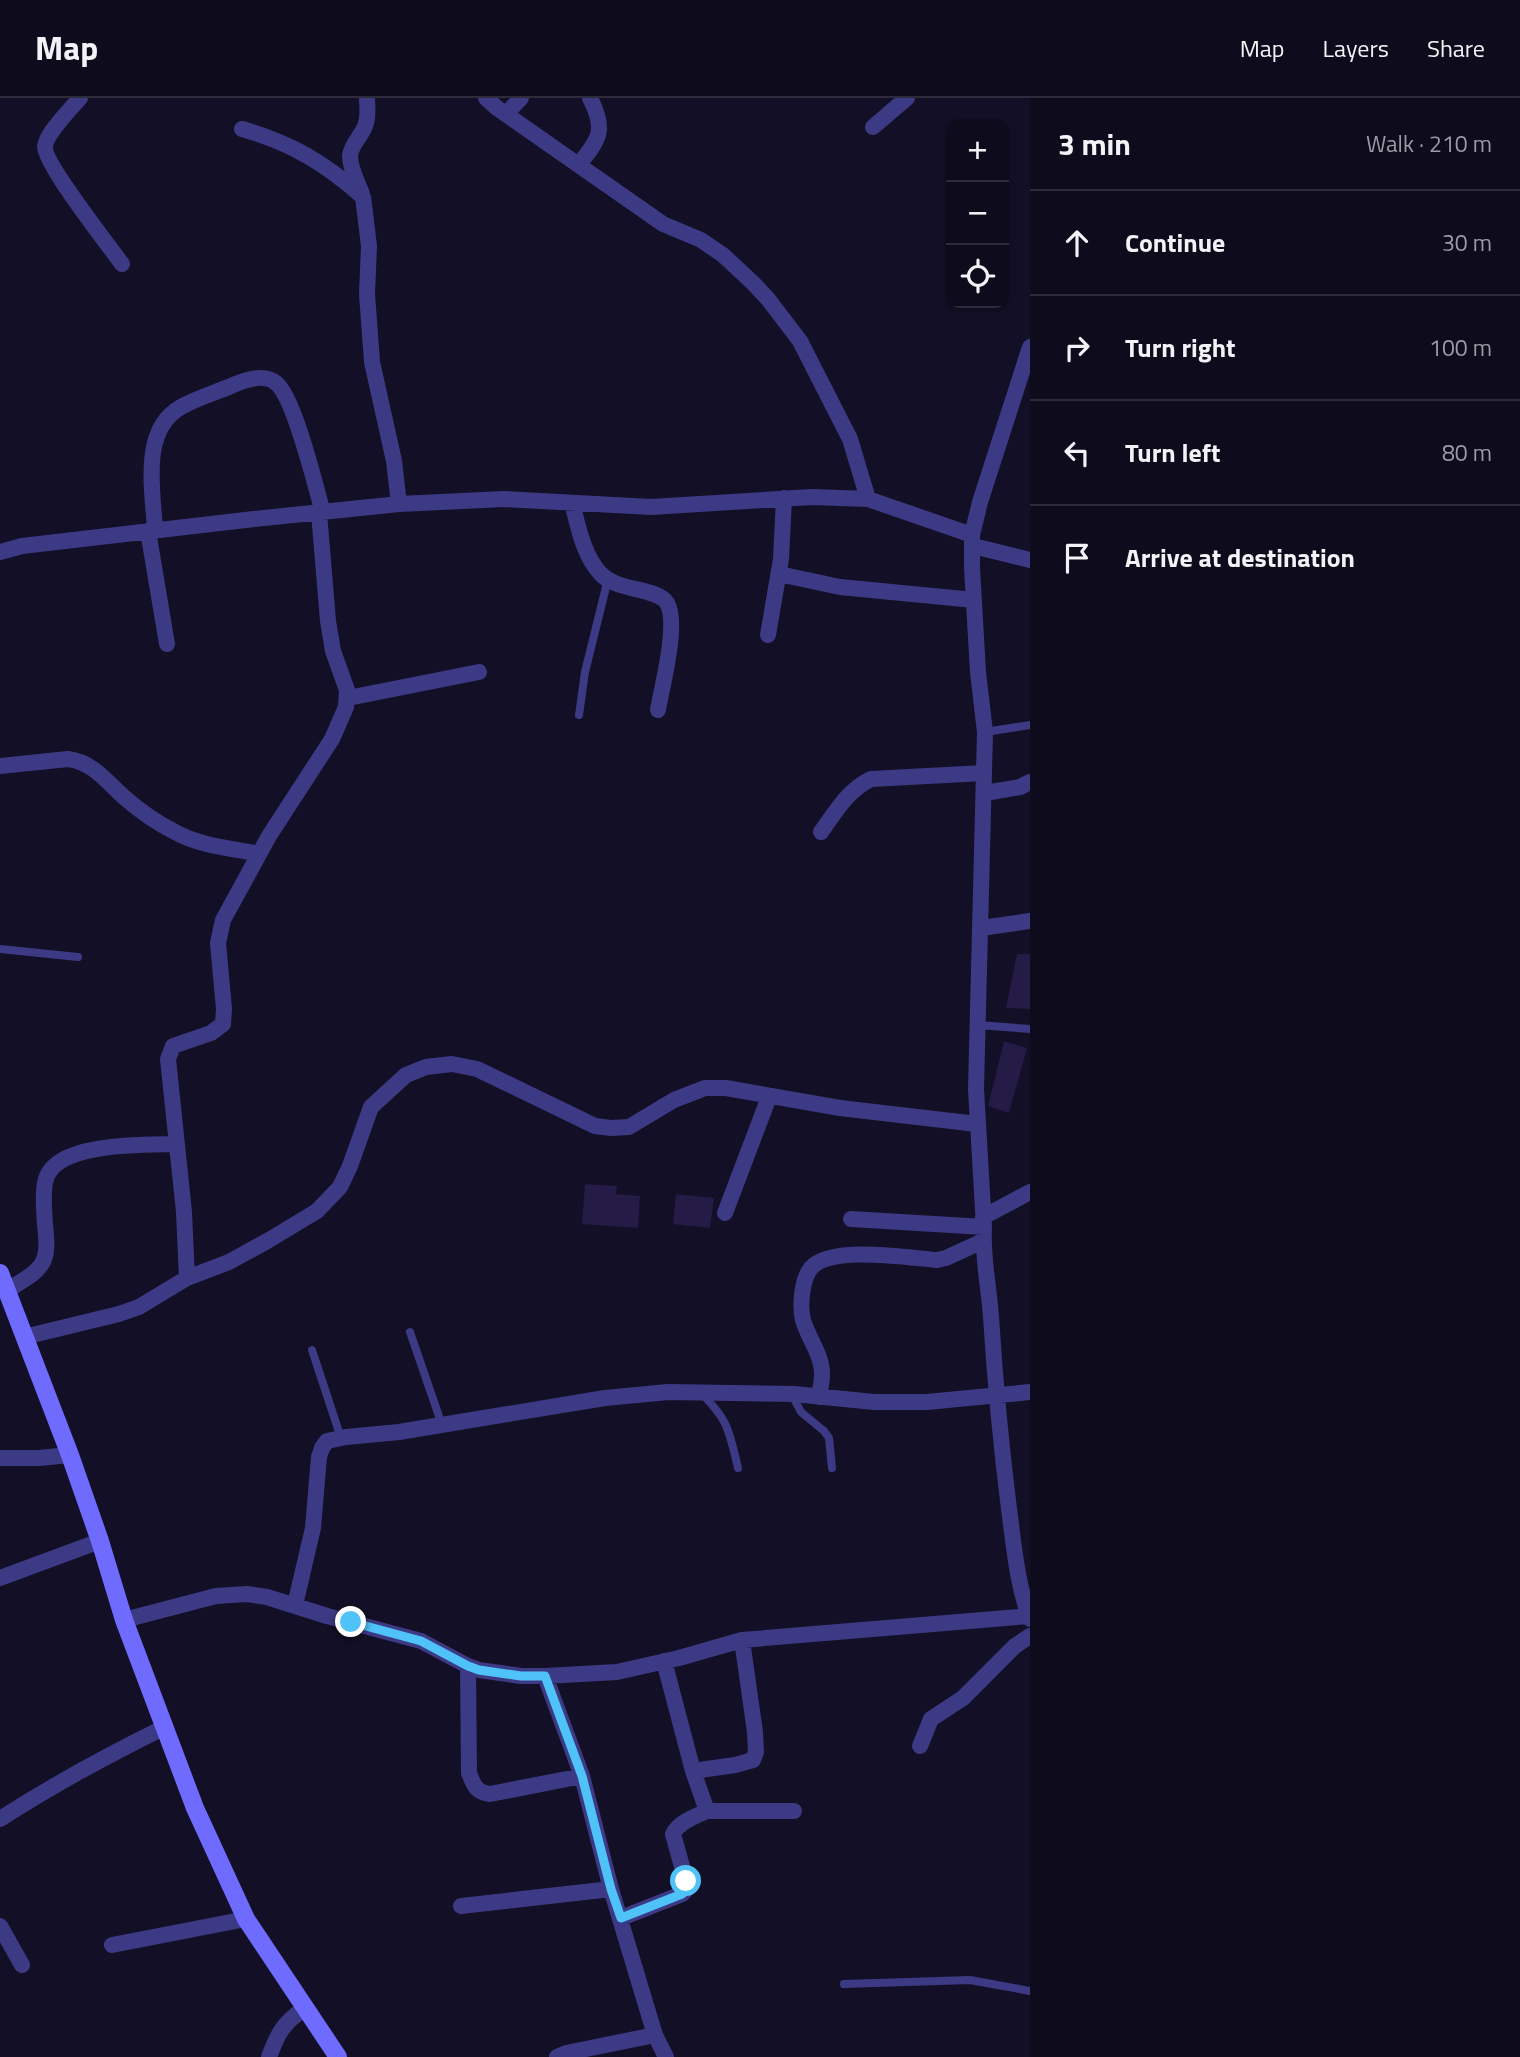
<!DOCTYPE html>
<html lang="en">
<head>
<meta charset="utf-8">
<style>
  :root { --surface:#0e0b1c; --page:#1c1929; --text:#f1f3f6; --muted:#9b9ba3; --line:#2e2b3b }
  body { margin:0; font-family:"Titillium Web",sans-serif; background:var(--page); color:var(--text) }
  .controls { position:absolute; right:21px; top:21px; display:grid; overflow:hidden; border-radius:14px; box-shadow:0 2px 5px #0004 }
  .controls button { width:63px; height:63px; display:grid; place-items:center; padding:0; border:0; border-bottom:2px solid var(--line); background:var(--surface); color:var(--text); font:35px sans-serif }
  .stop { position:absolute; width:21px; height:21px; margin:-16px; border:5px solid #4fc3f7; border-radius:50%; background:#fff }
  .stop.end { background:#4fc3f7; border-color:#fff; box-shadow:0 2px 7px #0008 }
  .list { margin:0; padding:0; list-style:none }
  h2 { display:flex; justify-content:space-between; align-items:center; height:91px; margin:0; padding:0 28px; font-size:30px }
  h2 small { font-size:23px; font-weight:400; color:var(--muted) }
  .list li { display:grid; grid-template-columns:46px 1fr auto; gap:21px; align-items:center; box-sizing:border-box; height:105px; padding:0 28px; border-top:2px solid var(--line) }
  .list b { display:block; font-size:26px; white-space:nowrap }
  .list em { font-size:23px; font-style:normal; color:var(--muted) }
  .icon { flex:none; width:38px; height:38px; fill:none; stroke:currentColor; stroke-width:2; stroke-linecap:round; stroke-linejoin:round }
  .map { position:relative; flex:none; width:1030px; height:1959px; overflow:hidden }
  header { display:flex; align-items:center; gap:42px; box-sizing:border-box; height:98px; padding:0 35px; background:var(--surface); border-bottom:2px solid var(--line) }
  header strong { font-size:33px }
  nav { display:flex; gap:38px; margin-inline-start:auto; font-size:24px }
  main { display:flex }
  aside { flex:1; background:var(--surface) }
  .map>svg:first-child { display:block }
  .building { fill:#241b47 }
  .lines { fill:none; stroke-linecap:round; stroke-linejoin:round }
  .service { stroke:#3d3a85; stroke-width:8 }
  .minor { stroke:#3d3a85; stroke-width:16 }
  .secondary { stroke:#6f6bff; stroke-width:18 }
  .route { stroke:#4fc3f7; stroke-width:9 }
</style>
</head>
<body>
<header>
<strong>Map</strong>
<nav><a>Map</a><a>Layers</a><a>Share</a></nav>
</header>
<main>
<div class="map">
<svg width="1030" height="1959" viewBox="0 0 1030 1959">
  <rect width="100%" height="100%" fill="#130f26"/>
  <path class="building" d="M1017,856H1030V911L1006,910Z
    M1004,943L1027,950L1009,1015L988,1008Z
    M585,1086L617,1088L616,1096L640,1098L638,1130L582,1126Z
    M676,1096L714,1100L710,1130L673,1126Z"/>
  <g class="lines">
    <path class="service" d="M579,617L585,574L608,481
      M985,634L1030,627
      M0,851L78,859
      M978,927L1030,931
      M410,1234L442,1327
      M312,1252L341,1340
      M702,1296C729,1323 729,1333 738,1370
      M792,1297L801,1314L824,1333L829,1340L832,1370
      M844,1886L970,1882L1030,1893"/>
    <path class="minor" d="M80,0C71,11 47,34 45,48C43,64 109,148 122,166
      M486,0L497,10L663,126L701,142L723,157L753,185L768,201L800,243L850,341L868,401
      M506,16L521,0
      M873,29L907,0
      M242,31C291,45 325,65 363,99L369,148L367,196L372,264L394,363L399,406
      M579,66C600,41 606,31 590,0
      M362,96C358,85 350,71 350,58C351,46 361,39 365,28C369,19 367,9 367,0
      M1030,249L980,404L972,437V470L978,574L985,634L976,991L984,1129C982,1158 989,1189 991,1219C995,1283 1001,1347 1009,1411C1014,1448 1017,1486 1030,1521
      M572,405C578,427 583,457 600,475C616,494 658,489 667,505C679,525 662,588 658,612
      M155,432C153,393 140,332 181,309C197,300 214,295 231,288C244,282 264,275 276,285C294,298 316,390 323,415
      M148,433L167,546
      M973,448L1030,462
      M0,454L22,448L254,421L399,406L504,401L651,409L812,399L868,401L972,437
      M779,476L840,489L974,502
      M768,537L781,461L784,400
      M348,600L479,574
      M0,668L68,661C93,664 107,684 125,700C140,713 157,725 175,734C200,748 231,750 259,756
      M985,695L1020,689L1030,684
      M821,734C836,713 848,692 871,681L984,675
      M981,830L1030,823
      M725,1115L769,999
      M983,1119L1030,1094
      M851,1121L984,1129
      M187,1180L184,1114L168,961L173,948L211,935L223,926L224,911L218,845L223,822L269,738L332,641L346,609L347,592L333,553L328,523L319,415
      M7,1193C17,1185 34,1178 41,1167C49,1156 46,1139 45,1126C44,1113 42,1089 47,1078C61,1044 145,1047 176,1046
      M24,1239L119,1216L139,1209L187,1180L229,1164L269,1142L317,1113L340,1089L350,1068L371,1009L406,977L426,969L452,966L477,971L595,1028L611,1030L629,1029L674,1002L705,990H726L840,1010L977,1026
      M819,1299C820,1292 822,1284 822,1277C823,1258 808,1240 803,1222C800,1210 801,1201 803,1190C804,1184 807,1175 811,1170C831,1147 909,1160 937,1162L946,1160L983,1143
      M0,1360H39L70,1357
      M0,1480L100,1443
      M295,1507L313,1430L319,1359L322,1350L327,1343L346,1339L399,1334L605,1300L668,1294L794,1296L874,1304H927L1030,1294
      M124,1522L216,1498L247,1496L267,1499L327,1518L421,1543L468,1568L479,1572L521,1578H545L617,1574L679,1560L742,1542L1029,1518
      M468,1568L469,1675C474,1688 476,1694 490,1696L582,1678
      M545,1578L582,1678L611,1791L655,1937L666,1959
      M920,1648L931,1621L963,1600L1015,1548L1030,1538
      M693,1673L735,1667L753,1662L756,1654L755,1634L742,1542
      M707,1713H794
      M0,1721C53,1687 108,1657 165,1629
      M461,1808L611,1791
      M621,1820L682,1796L685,1793L686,1783L673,1736C679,1724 696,1718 707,1713L693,1673L664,1563
      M0,1828L22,1867
      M112,1847L246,1821
      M269,1959C278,1935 283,1925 304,1911
      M557,1959L566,1955L655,1937"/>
    <path class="secondary" d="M0,1175L70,1357L100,1443L124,1522L195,1710L246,1821L338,1959"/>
  </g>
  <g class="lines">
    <path class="route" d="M351,1524L421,1543L468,1568L479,1572L521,1578H545L582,1678L611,1791L621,1820L682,1796L685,1793L686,1783"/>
  </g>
</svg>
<div class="controls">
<button>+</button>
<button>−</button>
<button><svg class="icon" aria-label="locate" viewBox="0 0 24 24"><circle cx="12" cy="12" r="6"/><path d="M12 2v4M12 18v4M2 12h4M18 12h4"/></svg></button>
</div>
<div class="stop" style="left:686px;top:1783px"></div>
<div class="stop end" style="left:351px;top:1524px"></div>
</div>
<aside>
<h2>3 min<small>Walk · 210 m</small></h2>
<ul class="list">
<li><svg class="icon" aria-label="ahead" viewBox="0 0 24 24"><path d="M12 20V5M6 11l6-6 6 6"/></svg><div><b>Continue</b></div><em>30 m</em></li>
<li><svg class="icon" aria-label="right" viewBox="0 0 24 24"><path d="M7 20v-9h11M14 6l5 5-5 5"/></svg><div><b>Turn right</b></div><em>100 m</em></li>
<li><svg class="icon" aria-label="left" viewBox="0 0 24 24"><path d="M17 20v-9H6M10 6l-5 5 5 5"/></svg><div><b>Turn left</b></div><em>80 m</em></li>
<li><svg class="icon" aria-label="arrive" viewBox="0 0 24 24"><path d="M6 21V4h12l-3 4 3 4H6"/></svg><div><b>Arrive at destination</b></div></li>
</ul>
</aside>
</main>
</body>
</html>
